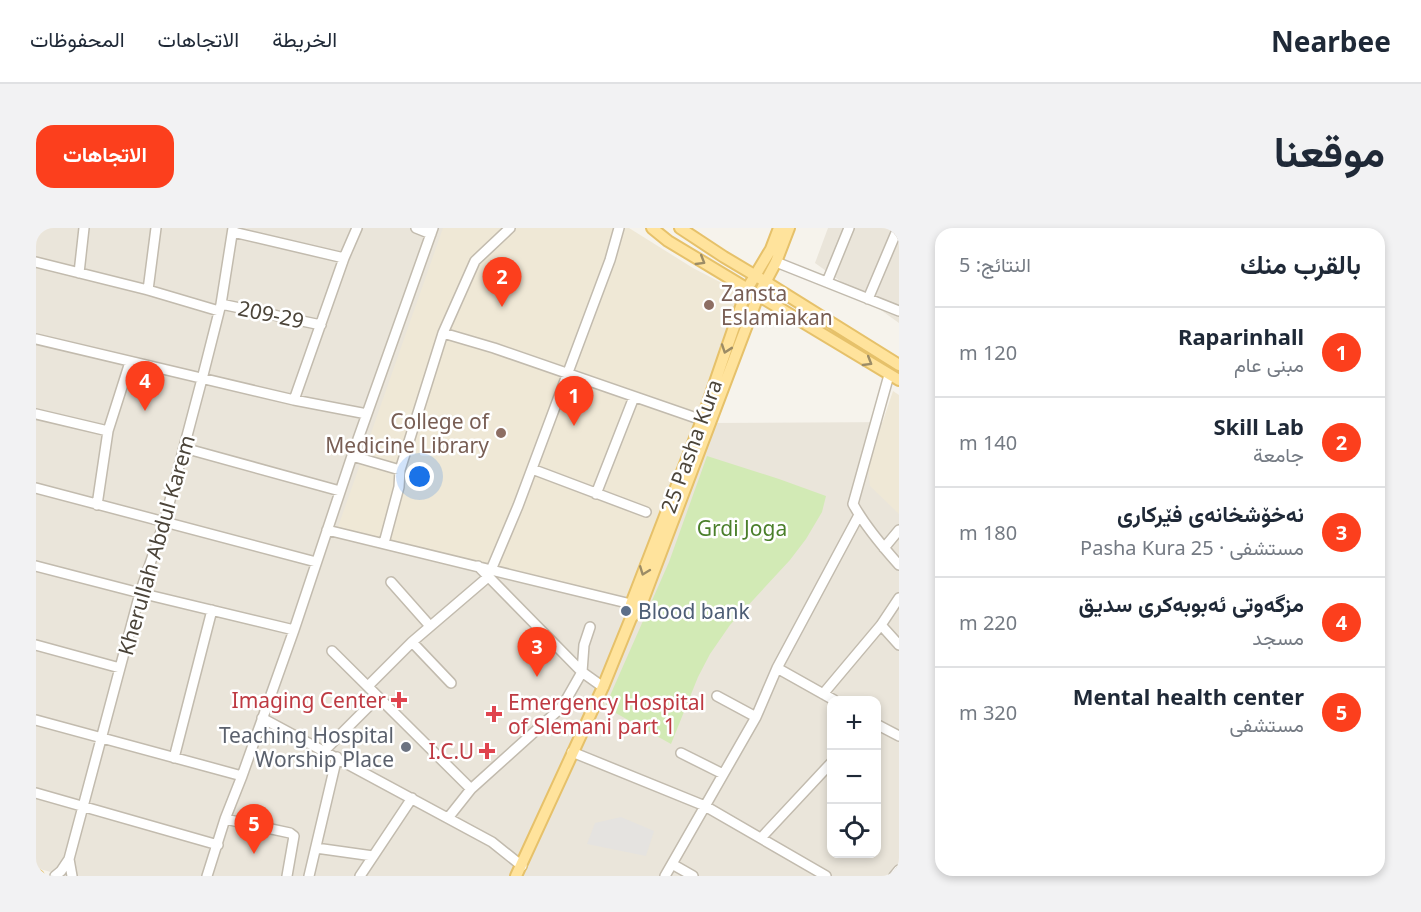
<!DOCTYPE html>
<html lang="ar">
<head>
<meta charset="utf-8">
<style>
  :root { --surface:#fff; --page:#f2f2f3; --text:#1f2937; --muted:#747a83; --line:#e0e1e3; --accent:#fc3f1d }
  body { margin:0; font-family:"Noto Sans",Vazirmatn,sans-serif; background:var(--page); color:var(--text); direction:rtl }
  .controls { position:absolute; right:18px; bottom:18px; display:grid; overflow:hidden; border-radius:12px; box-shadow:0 3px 9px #0003 }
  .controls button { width:54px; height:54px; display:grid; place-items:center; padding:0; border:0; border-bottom:2px solid var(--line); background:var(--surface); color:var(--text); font:30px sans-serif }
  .you { position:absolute; left:384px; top:249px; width:21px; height:21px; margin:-15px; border:4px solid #fff; border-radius:50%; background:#1a73e8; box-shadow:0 0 0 9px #1a73e833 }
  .badge { display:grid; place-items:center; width:39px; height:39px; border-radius:50%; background:var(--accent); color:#fff; font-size:20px; font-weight:700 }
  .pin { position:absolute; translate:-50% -50px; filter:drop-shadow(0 2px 3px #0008) }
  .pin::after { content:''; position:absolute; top:32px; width:21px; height:18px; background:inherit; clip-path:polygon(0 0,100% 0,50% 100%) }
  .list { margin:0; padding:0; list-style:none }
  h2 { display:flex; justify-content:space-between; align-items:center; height:78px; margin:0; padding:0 24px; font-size:26px }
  h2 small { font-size:20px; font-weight:400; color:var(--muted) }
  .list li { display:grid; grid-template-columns:39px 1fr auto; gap:18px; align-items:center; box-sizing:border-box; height:90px; padding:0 24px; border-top:2px solid var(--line) }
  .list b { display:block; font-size:22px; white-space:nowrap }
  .list p { margin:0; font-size:20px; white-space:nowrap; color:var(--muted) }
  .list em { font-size:20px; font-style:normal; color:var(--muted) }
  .icon { flex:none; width:33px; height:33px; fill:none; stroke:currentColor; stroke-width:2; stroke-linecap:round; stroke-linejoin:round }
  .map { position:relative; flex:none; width:863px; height:648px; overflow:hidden; direction:ltr; border-radius:18px }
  header { display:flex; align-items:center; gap:36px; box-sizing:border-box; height:84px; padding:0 30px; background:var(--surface); border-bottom:2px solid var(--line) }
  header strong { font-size:28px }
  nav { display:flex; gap:33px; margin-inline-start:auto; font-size:21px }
  .intro { display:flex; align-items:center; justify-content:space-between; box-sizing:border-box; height:144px; padding:0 36px }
  h1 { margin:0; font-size:42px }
  .button { padding:15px 27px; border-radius:18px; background:var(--accent); color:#fff; font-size:21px; font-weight:700 }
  main { display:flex; gap:36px; padding:0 36px }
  aside { flex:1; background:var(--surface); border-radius:18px; box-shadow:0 3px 9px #0003 }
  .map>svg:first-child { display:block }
  .residential { fill:#eae5da; fill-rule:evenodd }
  .education { fill:#efe8d6 }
  .green { fill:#d2eab5 }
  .parking { fill:#e5e3e0 }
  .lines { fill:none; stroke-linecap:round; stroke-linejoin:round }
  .minor-casing { stroke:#c2bbae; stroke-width:12 }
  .major-casing { stroke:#e6c16a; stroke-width:14 }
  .minor { stroke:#fff; stroke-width:9 }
  .major { stroke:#ffe39c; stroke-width:10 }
  .oneway { stroke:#9c8c66 }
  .education-dot { fill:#8d6e63; stroke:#fff; stroke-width:2 }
  .service-dot { fill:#5c6f8a; stroke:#fff; stroke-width:2 }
  .health-dot { fill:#e0444e; stroke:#fff; stroke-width:2 }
  .worship-dot { fill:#6b7280; stroke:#fff; stroke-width:2 }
  .labels { text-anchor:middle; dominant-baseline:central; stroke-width:5; stroke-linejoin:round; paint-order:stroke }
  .education-label { font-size:21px; fill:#785e54; stroke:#fff; text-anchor:start }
  .street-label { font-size:21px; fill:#4b4439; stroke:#fff }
  .park-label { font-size:21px; fill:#4a7f2a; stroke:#fff }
  .service-label { font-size:21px; fill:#4e5e75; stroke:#fff; text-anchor:start }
  .health-label { font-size:21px; fill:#be3a42; stroke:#fff; text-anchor:end }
  .worship-label { font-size:21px; fill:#5b616d; stroke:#fff; text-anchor:end }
</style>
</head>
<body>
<header>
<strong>Nearbee</strong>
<nav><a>الخريطة</a><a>الاتجاهات</a><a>المحفوظات</a></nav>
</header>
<div class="intro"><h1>موقعنا</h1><a class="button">الاتجاهات</a></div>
<main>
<aside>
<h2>بالقرب منك<small>النتائج: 5</small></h2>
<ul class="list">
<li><span class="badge">1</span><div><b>Raparinhall</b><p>مبنى عام</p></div><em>120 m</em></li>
<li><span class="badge">2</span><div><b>Skill Lab</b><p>جامعة</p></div><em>140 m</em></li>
<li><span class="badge">3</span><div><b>نەخۆشخانەی فێرکاری</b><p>مستشفى · 25 Pasha Kura</p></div><em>180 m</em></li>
<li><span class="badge">4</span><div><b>مزگەوتی ئەبوبەکری سدیق</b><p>مسجد</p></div><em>220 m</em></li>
<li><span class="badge">5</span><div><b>Mental health center</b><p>مستشفى</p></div><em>320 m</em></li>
</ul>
</aside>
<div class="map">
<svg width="863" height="648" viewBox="0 0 863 648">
  <rect width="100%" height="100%" fill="#f6f3ec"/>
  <path class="residential" d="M0,0H520L673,195L863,194V648H30L0,640ZM796,472H840V626H796Z
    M792,0H863V95L779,35Z"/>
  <path class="education" d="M407,0H593L657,40L705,65L591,375L302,299Z
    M857,163L863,167V286L834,258L832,237Z"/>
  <path class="green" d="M671,228L743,251L790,268L786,284L770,311L754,332L694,397L674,426L662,449L635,516L569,479L633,334Z"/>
  <path class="parking" d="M585,589L618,603L610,628L551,616L559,595Z"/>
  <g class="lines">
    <defs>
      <path id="minor" d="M380,0L395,6
        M197,4L308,30
        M0,34L112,62L183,83
        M740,34L863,83
        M43,45L48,0
        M791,54L813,0
        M112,62L120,0
        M832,71L862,0
        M185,76L285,97
        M407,105L458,120L666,192
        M0,111L258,172L331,186
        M853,147L817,276C829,298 846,318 863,337
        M258,172L308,30L321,0
        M0,186L72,203
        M148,220L304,263
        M316,228L364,242
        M496,241L610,284
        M0,260L280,334
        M560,266L598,169
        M61,277L72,203L94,134
        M291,302L595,376
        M348,315L363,259L364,242L407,105L439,33L474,0
        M848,320L863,302
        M0,338L104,365L258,402
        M442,338L546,444L567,459
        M455,342L482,278L574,32L583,0
        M355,354L394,398
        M845,397L863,417
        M376,414L415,455
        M0,417L84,440
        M296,423L435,561
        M741,440L798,472
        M332,458L376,414L452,349
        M787,466L845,397L863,370
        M681,468L720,489
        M226,490L456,614L486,638
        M0,492L206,548
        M840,496L863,508
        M288,523L342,469
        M536,524L669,578L790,648
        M645,525L687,546
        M138,530L176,382
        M0,565L182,617
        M412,590L435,561L526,479L546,444L548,417L554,399
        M189,591L254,605L258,608L251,648
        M725,610L795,535
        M280,620L337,628
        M33,631L36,648
        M636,636L657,648
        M19,648L25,643L33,631L104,365L128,295L166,151L185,76L197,0
        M171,648L189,591L206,548L258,402L316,228L397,0
        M273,648L301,529
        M324,648L376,570
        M629,648L720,489L741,440L823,287
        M858,648L863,642"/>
      <path id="major" d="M616,0L632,13L863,152
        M644,0L688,29L730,54L863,137
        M595,390L604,380L722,68L740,34L753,0
        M0,648H2
        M480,648L567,459L595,390V376L666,192L711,61L735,21L743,0"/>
    </defs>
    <use href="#minor" class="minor-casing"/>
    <use href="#major" class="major-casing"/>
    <use href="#minor" class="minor"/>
    <use href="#major" class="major"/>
  </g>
  <defs><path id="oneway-chevron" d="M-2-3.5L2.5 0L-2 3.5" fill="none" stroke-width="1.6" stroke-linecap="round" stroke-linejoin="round" transform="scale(1.5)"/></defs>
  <g class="oneway">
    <use href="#oneway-chevron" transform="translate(665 33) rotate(31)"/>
    <use href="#oneway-chevron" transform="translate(690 121) rotate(109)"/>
    <use href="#oneway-chevron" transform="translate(832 134) rotate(31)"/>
    <use href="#oneway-chevron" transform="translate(608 343) rotate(111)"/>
  </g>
  <g class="education-dot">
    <circle cx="673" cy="77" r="6"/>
    <circle cx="465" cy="205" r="6"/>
  </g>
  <circle class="service-dot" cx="590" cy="383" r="6"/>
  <g class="health-dot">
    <path d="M360 463h6v6h6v6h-6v6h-6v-6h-6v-6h6z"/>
    <path d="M455 477h6v6h6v6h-6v6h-6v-6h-6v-6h6z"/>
    <path d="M448 514h6v6h6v6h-6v6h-6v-6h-6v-6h6z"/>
  </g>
  <circle class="worship-dot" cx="370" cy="519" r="6"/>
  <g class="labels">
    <g class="education-label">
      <text x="685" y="65">Zansta<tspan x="685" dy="24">Eslamiakan</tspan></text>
      <text x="453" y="193" text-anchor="end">College of<tspan x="453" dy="24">Medicine Library</tspan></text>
    </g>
    <g class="street-label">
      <text transform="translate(235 86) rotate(12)">209-29</text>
      <text transform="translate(655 218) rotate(-70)">25 Pasha Kura</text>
      <text transform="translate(120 317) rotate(-74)">Kherullah Abdul Karem</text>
    </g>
    <g class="park-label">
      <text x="706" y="300">Grdi Joga</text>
    </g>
    <g class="service-label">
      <text x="602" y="383">Blood bank</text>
    </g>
    <g class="health-label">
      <text x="350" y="472">Imaging Center</text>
      <text x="472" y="474" text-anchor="start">Emergency Hospital<tspan x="472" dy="24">of Slemani part 1</tspan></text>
      <text x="438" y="523">I.C.U</text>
    </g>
    <g class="worship-label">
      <text x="358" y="507">Teaching Hospital<tspan x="358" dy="24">Worship Place</tspan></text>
    </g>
  </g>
</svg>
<div class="controls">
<button>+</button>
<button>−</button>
<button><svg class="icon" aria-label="locate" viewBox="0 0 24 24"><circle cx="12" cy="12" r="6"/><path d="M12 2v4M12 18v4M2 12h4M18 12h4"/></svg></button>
</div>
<div class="you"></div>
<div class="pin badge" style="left:538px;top:198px">1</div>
<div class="pin badge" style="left:466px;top:79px">2</div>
<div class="pin badge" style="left:501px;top:449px">3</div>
<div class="pin badge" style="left:109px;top:183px">4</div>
<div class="pin badge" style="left:218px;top:626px">5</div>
</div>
</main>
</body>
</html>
